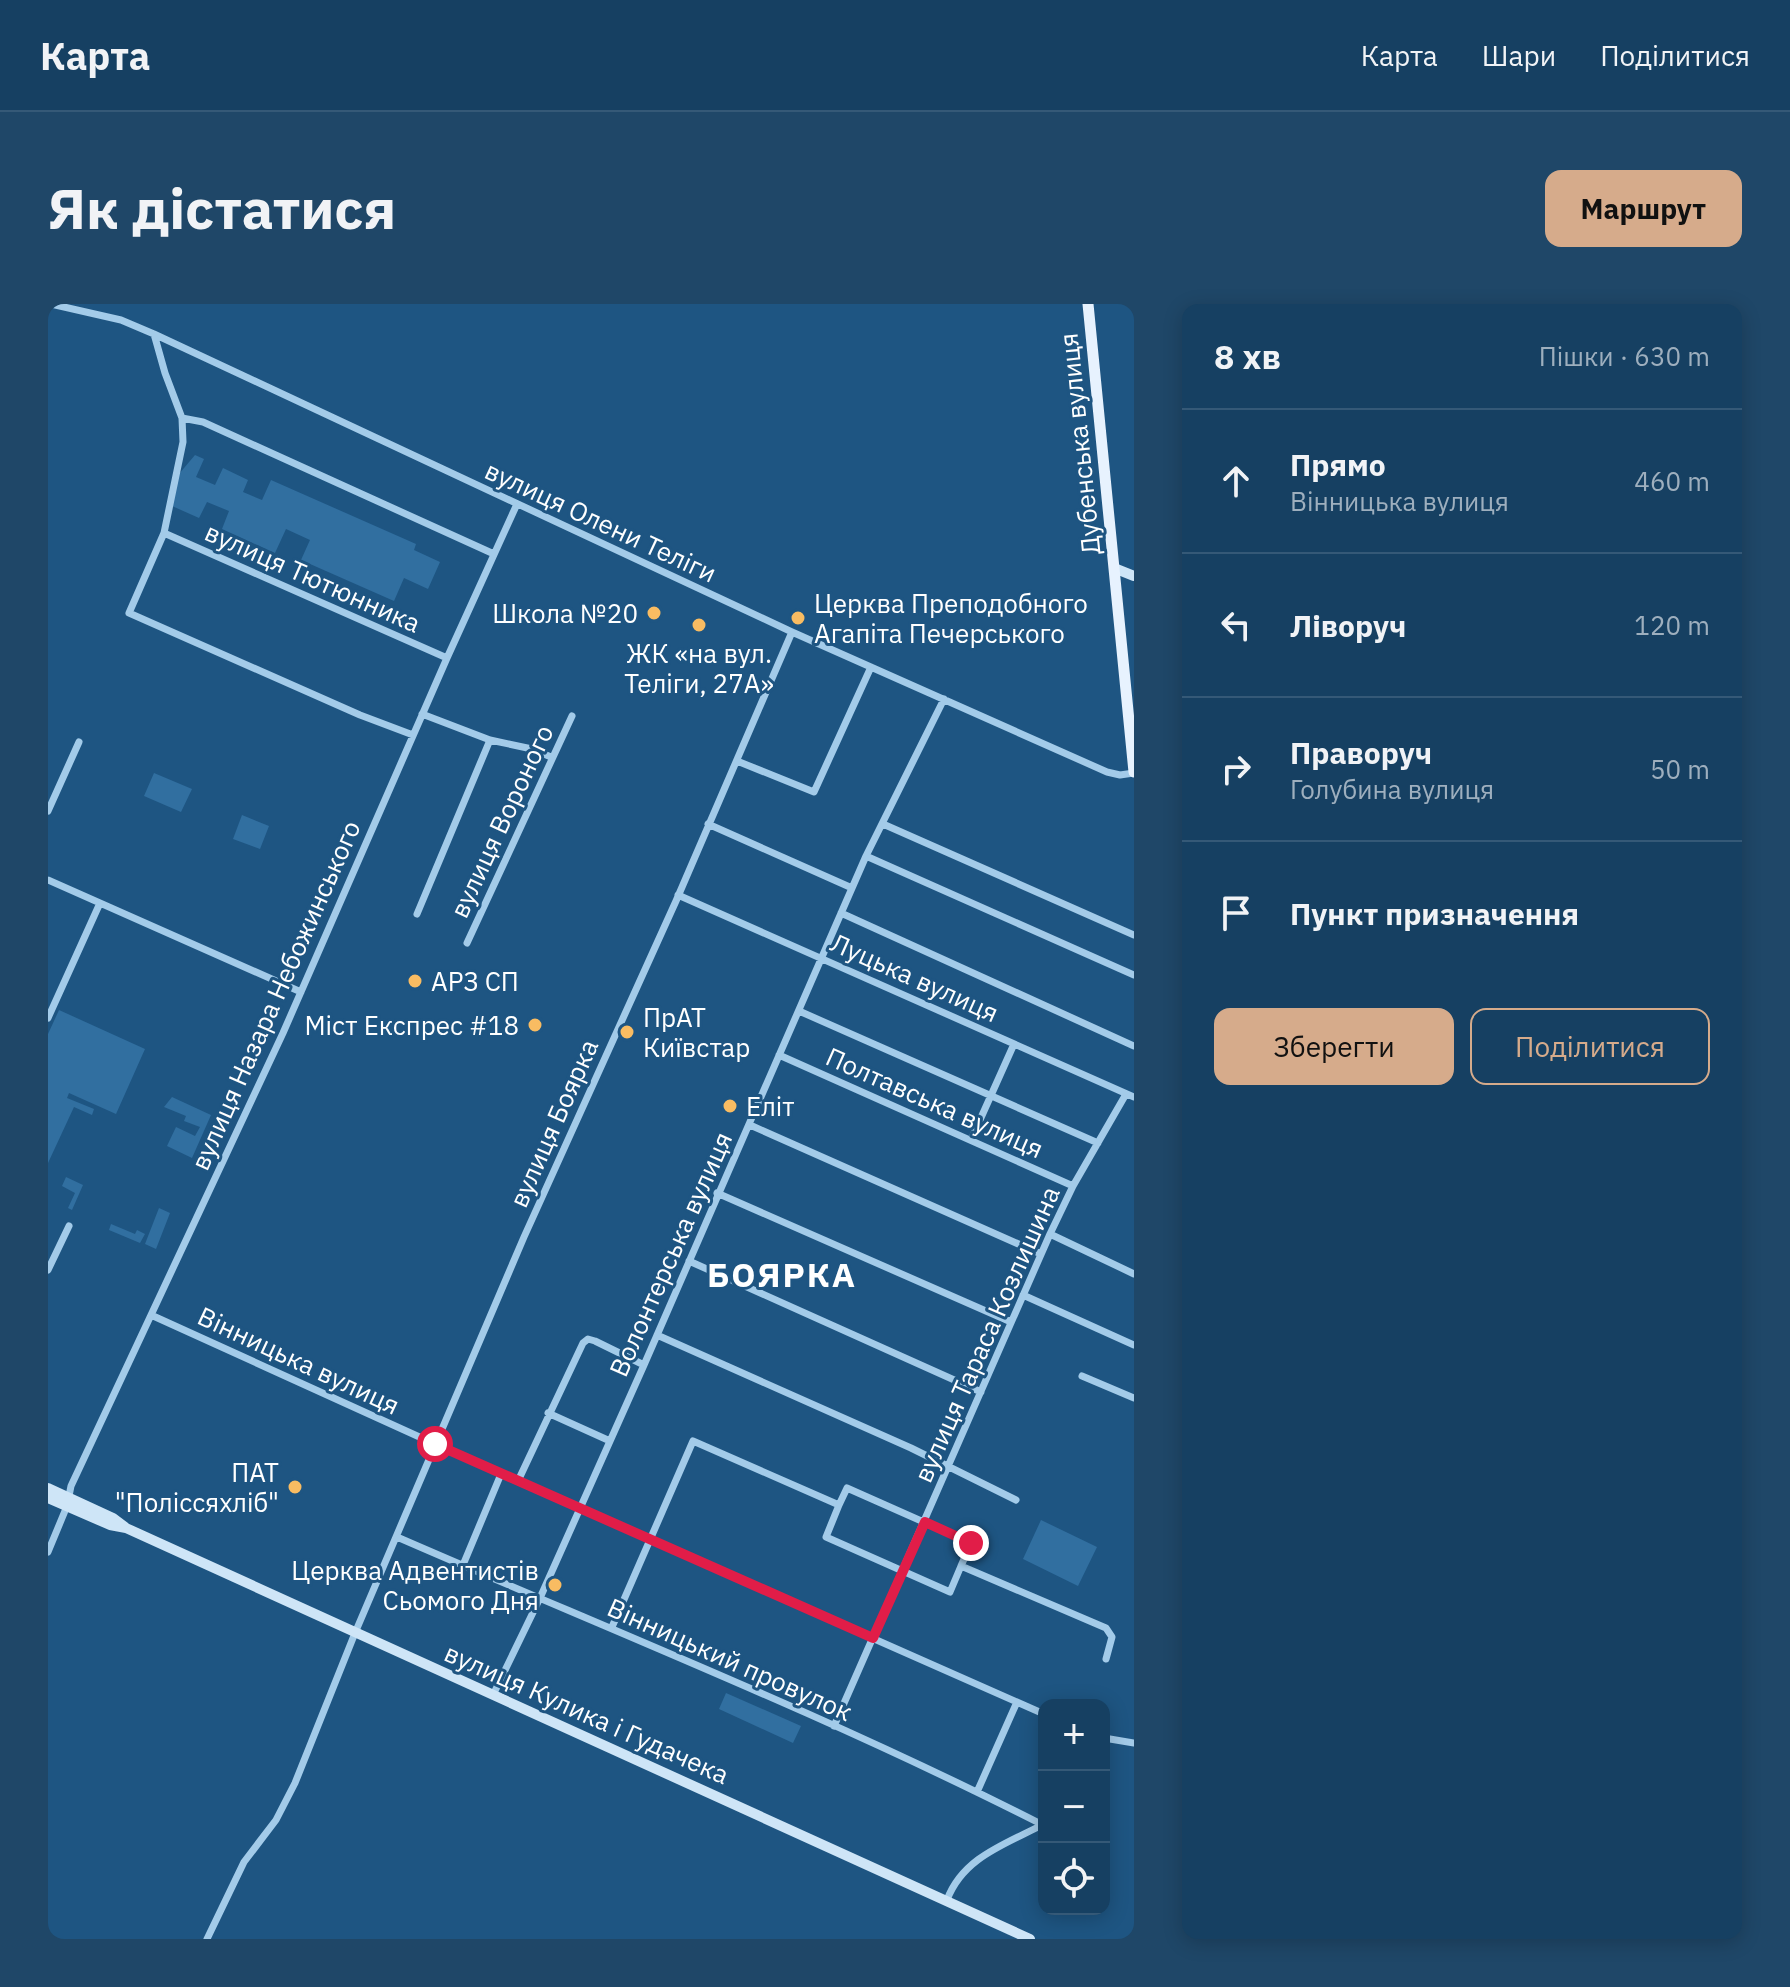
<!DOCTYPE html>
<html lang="uk">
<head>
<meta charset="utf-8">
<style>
  :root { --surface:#164062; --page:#1f4768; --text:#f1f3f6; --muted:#9eafbe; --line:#355977; --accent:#d6ab8b }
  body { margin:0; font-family:"IBM Plex Sans",sans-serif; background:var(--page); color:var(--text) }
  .controls { position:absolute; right:24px; bottom:24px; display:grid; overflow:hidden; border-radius:16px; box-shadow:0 4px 20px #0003 }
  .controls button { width:72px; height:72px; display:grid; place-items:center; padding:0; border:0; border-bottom:2px solid var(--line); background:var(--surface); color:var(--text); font:40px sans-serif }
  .stop { position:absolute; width:24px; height:24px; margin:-18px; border:6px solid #e11d48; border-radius:50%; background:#fff }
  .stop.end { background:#e11d48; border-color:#fff; box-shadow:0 2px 8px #0008 }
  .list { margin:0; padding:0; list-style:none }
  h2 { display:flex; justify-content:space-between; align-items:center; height:104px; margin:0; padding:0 32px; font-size:34px }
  h2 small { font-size:26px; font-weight:400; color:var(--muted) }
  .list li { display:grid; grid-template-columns:52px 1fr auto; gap:24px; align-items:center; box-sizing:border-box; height:144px; padding:0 32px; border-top:2px solid var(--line) }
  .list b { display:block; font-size:30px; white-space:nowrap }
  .list p { margin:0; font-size:26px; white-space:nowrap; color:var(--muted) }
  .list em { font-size:26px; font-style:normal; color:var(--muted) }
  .actions { display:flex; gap:16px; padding:24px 32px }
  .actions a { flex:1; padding:18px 0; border:2px solid var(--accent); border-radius:16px; text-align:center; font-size:28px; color:var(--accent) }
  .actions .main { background:var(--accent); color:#111 }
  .icon { flex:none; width:44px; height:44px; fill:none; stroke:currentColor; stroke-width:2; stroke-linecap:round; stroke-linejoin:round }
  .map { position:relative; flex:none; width:1086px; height:1635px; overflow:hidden; border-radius:16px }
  header { display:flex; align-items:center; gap:48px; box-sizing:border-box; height:112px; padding:0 40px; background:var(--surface); border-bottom:2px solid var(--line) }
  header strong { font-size:38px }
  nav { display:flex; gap:44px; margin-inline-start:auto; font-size:28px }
  .intro { display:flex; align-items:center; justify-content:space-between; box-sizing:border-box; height:192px; padding:0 48px }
  h1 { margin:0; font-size:56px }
  .button { padding:20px 36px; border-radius:16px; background:var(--accent); color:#111; font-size:28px; font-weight:700 }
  main { display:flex; gap:48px; padding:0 48px }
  aside { flex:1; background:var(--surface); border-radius:16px; box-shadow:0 4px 20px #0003 }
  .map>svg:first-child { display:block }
  .green { fill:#316fa0 }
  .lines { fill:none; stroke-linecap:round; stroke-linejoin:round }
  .minor { stroke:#a3cbe9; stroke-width:7 }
  .secondary { stroke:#cee5f7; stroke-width:10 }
  .primary { stroke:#e7f2fe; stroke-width:11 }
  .route { stroke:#e11d48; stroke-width:10 }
  .poi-dot { fill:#f9bc62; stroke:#1e5582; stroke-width:3 }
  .labels { text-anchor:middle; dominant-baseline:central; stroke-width:6; stroke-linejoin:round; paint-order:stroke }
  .street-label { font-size:26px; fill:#fff; stroke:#1e5582 }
  .poi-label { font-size:26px; fill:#fff; stroke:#1e5582; text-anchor:start }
  .district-label { font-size:34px; font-weight:bold; letter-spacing:2px; fill:#fff; stroke:#1e5582 }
</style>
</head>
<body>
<header>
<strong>Карта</strong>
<nav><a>Карта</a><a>Шари</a><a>Поділитися</a></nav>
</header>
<div class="intro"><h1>Як дістатися</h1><a class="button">Маршрут</a></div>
<main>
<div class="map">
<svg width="1086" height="1635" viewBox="0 0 1086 1635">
  <rect width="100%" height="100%" fill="#1e5582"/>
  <path class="green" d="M147,151L156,155L148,173L167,181L175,164L200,176L195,188L214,196L223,176L368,240L366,246L392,258L380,285L356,274L346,297L253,256L262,236L238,225L227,249L174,225L181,207L159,198L151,214L124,202L131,170Z
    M106,469L144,485L133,508L96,492Z
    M194,511L221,522L212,545L185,535Z
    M11,706L97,745L68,810L21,789L19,794L46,805L44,811L26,803L0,859V730Z
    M124,793L163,811L144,854L119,842L128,823L147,832L152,823L136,817L138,812L116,803Z
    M18,873L35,881L24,906L20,904L27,889L14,882Z
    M111,904L122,909L108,945L97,940Z
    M63,920L87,930L89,926L97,930L92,939L61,926Z
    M993,1216L1049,1243L1030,1282L975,1255Z
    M678,1389L753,1422L745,1439L671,1405Z"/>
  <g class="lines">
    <path class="minor" d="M3,0L73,16L106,30L744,328L1059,468L1072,471L1086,469
      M106,30L117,69L134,114L135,138L116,229L81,309L312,411L365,431
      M134,114L155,118L446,250
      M116,229L399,354
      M374,410L442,436L484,445L503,453
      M689,457L766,488L823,363
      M0,507L31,438
      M660,520L804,584
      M835,520L1086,631
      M818,552L1086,671
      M0,576L253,688
      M630,591L1086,793
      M793,609L1086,742
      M369,610L442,436
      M419,639L524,412
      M751,707L1050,839
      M0,714L52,599
      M731,751L1025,882
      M702,821L993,950
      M923,836L966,740
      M669,889L963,1018
      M1002,930L1086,970
      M641,957L933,1088
      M0,966L21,922
      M975,991L1086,1041
      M103,1011L453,1170L996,1410
      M609,1031L863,1144L968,1196
      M1034,1072L1086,1094
      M500,1109L562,1137
      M470,1177L535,1039L540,1035L547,1037L596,1061
      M791,1201L778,1233L902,1288L913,1262
      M349,1233C565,1327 785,1414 995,1521
      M0,1248L19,1202L23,1182L235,729L399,354L469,200
      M415,1261L453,1170
      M564,1323L645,1137L791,1201L799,1184L923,1239L913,1262L1058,1324L1064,1333L1058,1355
      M445,1391L492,1294L596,1061L818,552L896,395
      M786,1422L1002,930L1025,882L1078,790
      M1056,1434L1086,1439
      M929,1488L969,1398
      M899,1596C915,1553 958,1540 996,1520
      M159,1635L196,1558L228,1516L247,1479L307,1329L476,933L628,597L744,328"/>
    <path class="secondary" d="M1066,264L1086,272
      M0,1184L65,1214L77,1223
      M0,1194L62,1221L78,1224L982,1635"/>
    <path class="primary" d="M1040,0L1086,468"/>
  </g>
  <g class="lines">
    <path class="route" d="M387,1140L825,1334L877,1218L923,1239"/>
  </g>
  <g class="poi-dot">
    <circle cx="606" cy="309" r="8"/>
    <circle cx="750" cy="314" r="8"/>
    <circle cx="651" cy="321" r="8"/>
    <circle cx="367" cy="677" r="8"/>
    <circle cx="487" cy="721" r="8"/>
    <circle cx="579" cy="728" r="8"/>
    <circle cx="682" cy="802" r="8"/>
    <circle cx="247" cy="1183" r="8"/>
    <circle cx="507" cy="1281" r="8"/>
  </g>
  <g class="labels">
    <g class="street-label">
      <text transform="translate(1031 140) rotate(-96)">Дубенська вулиця</text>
      <text transform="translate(553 217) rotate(25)">вулиця Олени Теліги</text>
      <text transform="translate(265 273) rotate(24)">вулиця Тютюнника</text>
      <text transform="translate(453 517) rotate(-65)">вулиця Вороного</text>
      <text transform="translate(867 673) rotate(24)">Луцька вулиця</text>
      <text transform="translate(227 691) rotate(-66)">вулиця Назара Небожинського</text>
      <text transform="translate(887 798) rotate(24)">Полтавська вулиця</text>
      <text transform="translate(505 819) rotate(-66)">вулиця Боярка</text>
      <text transform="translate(622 950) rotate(-66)">Волонтерська вулиця</text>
      <text transform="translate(938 1030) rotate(-66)">вулиця Тараса Козлишина</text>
      <text transform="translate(251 1056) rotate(25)">Вінницька вулиця</text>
      <text transform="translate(682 1355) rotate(24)">Вінницький провулок</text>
      <text transform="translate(539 1409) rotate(24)">вулиця Кулика і Гудачека</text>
    </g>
    <g class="poi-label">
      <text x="766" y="299">Церква Преподобного<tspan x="766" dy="30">Агапіта Печерського</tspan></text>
      <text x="590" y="309" text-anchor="end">Школа №20</text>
      <text x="651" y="349" text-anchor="middle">ЖК «на вул.<tspan x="651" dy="30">Теліги, 27А»</tspan></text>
      <text x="383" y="677">АРЗ СП</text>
      <text x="595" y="713">ПрАТ<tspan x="595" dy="30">Київстар</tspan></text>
      <text x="471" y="721" text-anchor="end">Міст Експрес #18</text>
      <text x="698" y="802">Еліт</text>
      <text x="231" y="1168" text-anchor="end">ПАТ<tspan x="231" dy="30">"Поліссяхліб"</tspan></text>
      <text x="491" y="1266" text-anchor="end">Церква Адвентистів<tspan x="491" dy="30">Сьомого Дня</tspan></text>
    </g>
    <g class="district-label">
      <text x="734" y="970">БОЯРКА</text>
    </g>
  </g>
</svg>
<div class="controls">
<button>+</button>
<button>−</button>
<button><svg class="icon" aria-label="locate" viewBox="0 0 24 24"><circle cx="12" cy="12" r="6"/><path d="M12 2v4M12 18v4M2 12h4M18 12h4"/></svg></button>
</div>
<div class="stop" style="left:387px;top:1140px"></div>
<div class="stop end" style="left:923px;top:1239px"></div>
</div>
<aside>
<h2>8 хв<small>Пішки · 630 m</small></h2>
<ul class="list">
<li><svg class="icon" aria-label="ahead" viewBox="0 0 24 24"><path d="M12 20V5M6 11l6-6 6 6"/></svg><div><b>Прямо</b><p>Вінницька вулиця</p></div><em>460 m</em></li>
<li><svg class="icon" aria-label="left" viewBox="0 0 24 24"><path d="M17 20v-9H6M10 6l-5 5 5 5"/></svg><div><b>Ліворуч</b></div><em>120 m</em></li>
<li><svg class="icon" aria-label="right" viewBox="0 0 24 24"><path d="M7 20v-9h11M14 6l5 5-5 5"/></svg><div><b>Праворуч</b><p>Голубина вулиця</p></div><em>50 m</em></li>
<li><svg class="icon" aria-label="arrive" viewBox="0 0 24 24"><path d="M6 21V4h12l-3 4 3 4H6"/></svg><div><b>Пункт призначення</b></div></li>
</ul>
<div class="actions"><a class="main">Зберегти</a><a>Поділитися</a></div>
</aside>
</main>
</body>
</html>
